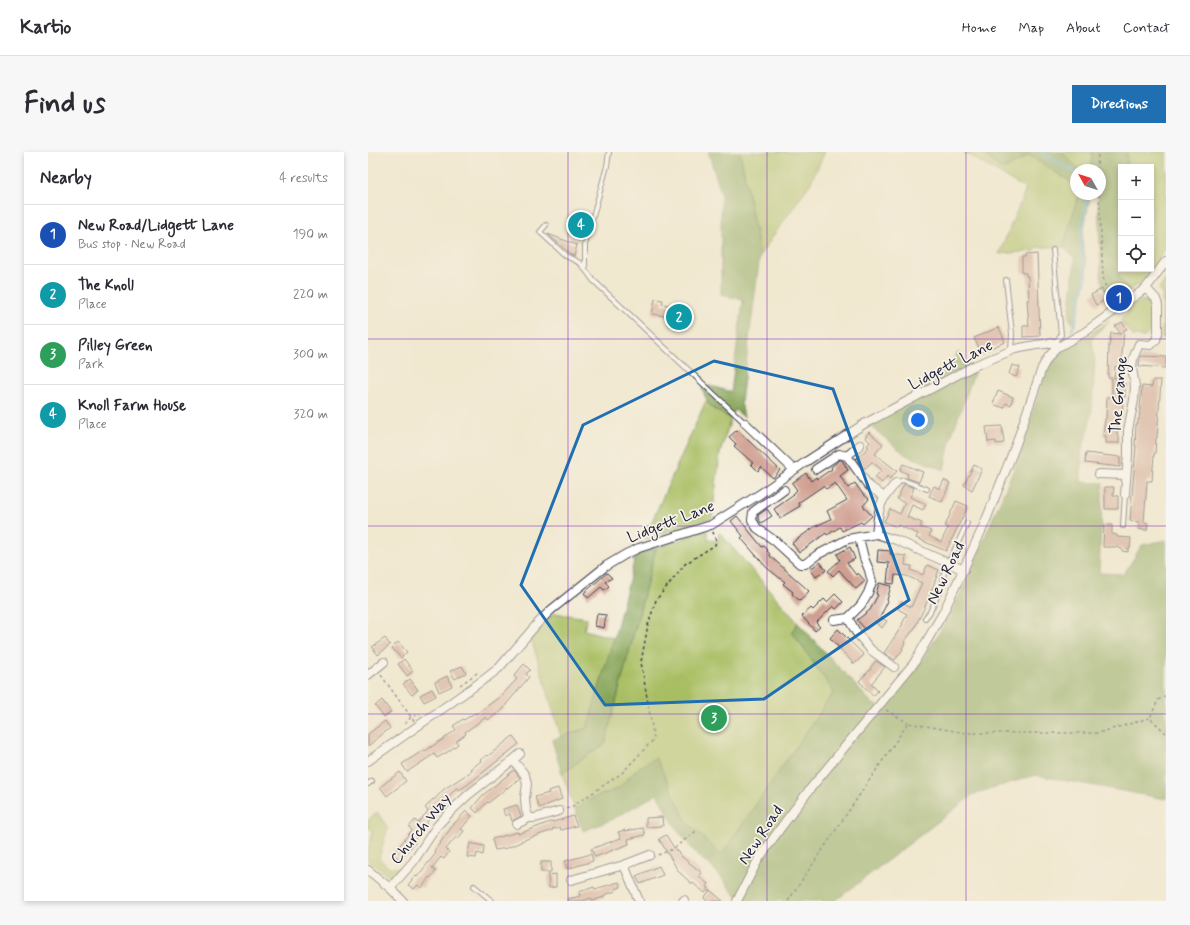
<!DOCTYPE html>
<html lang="en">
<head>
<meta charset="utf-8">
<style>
  :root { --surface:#fff; --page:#f7f7f7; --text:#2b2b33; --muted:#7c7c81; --line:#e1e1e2; --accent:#1f6fb2 }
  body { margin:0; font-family:Mynerve,sans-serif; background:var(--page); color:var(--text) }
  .controls { position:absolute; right:12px; top:12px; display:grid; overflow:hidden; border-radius:0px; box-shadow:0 2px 6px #0003 }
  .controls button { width:36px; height:36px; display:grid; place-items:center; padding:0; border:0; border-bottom:1px solid var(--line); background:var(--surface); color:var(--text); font:20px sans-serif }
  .compass { position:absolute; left:702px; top:12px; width:36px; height:36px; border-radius:50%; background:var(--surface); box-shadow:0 2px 6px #0003; rotate:309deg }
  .you { position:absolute; left:550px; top:268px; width:14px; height:14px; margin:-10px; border:3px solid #fff; border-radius:50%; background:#1a73e8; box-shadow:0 0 0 6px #1a73e833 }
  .badge { display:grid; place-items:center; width:26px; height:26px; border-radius:50%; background:var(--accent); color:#fff; font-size:13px; font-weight:700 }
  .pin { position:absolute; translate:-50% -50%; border:2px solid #fff; box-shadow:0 1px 4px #0006 }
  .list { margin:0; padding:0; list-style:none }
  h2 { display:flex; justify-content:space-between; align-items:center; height:52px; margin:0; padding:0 16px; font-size:17px }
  h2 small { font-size:13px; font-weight:400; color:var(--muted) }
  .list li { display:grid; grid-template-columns:26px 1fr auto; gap:12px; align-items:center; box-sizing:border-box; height:60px; padding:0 16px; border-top:1px solid var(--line) }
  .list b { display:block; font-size:15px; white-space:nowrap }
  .list p { margin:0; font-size:13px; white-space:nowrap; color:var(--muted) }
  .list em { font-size:13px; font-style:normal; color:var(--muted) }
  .icon { flex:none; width:22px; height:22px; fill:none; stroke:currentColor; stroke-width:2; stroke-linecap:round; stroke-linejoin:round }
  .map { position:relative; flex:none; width:798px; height:749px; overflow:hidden; border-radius:0px }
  header { display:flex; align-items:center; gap:24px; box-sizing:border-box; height:56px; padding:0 20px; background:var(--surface); border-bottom:1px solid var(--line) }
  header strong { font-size:19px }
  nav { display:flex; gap:22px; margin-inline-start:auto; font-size:14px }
  .intro { display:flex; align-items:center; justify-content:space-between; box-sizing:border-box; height:96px; padding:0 24px }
  h1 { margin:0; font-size:28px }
  .button { padding:10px 18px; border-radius:0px; background:var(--accent); color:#fff; font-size:14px; font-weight:700 }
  main { display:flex; gap:24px; padding:0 24px }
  aside { flex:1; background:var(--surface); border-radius:0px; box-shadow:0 2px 6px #0003 }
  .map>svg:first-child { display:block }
  .green { fill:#a8be62; stroke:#65704e }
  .forest { fill:#86a558; stroke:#54644a }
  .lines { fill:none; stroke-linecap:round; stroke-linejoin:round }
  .stream { stroke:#56b1d4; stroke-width:2.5 }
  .building { fill:#cf9e90 }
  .lane-casing { stroke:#414051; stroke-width:6 }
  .street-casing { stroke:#414051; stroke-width:10 }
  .path { stroke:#414051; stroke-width:1.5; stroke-dasharray:3 3; stroke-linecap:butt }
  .lane { stroke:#fff; stroke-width:4 }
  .street { stroke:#fff; stroke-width:8 }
  .marked { fill:none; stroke:#1f6fb2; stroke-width:3; stroke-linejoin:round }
  .grid { fill:none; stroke:#7b2cbf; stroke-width:1; stroke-opacity:0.55 }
  .labels { text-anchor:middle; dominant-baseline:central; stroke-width:3.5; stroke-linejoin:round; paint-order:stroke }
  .street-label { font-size:16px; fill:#22223b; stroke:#f7f3e8 }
</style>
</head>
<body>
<header>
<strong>Kartio</strong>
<nav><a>Home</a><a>Map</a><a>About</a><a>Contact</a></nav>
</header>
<div class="intro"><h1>Find us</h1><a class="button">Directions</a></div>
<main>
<aside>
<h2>Nearby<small>4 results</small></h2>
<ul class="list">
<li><span class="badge" style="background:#1a4fb4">1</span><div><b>New Road/Lidgett Lane</b><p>Bus stop · New Road</p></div><em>190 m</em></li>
<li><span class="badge" style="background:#0f9aa8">2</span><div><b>The Knoll</b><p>Place</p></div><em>220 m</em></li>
<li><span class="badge" style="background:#2e9e5b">3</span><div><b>Pilley Green</b><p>Park</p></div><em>300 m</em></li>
<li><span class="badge" style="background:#0f9aa8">4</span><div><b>Knoll Farm House</b><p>Place</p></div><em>320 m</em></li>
</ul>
</aside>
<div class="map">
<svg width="798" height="749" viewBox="0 0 798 749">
  <rect width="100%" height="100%" fill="#f7f3e8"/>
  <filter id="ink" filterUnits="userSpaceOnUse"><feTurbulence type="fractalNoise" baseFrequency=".025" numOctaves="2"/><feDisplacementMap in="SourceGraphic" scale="8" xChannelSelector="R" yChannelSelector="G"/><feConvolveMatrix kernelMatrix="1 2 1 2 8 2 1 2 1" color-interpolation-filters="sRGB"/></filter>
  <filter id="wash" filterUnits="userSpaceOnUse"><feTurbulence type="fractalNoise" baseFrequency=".012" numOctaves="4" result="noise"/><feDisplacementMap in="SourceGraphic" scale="16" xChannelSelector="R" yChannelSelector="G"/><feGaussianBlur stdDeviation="0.9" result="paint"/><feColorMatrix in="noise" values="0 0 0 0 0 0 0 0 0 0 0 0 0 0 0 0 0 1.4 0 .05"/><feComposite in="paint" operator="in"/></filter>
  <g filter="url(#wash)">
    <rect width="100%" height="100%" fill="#f1e8d0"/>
    <path class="green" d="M372,0H457L442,32L392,103Z
      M595,0H613L635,18L661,3L708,33V42H711L695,95H669L667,99L631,102L658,37Z
      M694,0H724L723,18H712Z
      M759,0H798V96L783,117V15H758Z
      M753,93V117H783L776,127L762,139L751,126Z
      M798,127V186H794L795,152L794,147L795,145L791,137Z
      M771,149H782L785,153L784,178L776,185L765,184L752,167L760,162L759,158Z
      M338,249L346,258L363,266L352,301L344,366L276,387Z
      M339,378L340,388L350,389L351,380L430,471L424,480L466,540L353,703L319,670L288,607L271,615L251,636L218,649L207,658L194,622L211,609L237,592L288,396Z
      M186,461L219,466L216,478L246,486L219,576L193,585L163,486Z
      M9,660L20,676L11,706L20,715L32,716L24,725L20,724L0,709V699L5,679L0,675V668Z"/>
    <path class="forest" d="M340,0H372L392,103L373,250L376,265L367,258L363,266C344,257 341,256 334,236L343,234L363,240L375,148L353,143V41Z
      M613,0H694L712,18H708V33L661,3L635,18Z
      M724,0H759L758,15H753V93L751,126L762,139L742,151L735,134L733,123L730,44H722L714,87L718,111V129L707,174L701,166L707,107L695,95L711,42H732V18H723Z
      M741,169L723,188L724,189L727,207L724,257L720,280L714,297L713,330L735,331L731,421L756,422L774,393L798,388V647L667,623L606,642L467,749H373C362,739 355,726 345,716C341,712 336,710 333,706C314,688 301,665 289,642L243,668L215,679L207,658L218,649L251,636L271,615L288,606L319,670L353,703L466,540L424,480L430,471L504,551L514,557L550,514L581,465L597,432L653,300L677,220L685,207L694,198L719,184Z
      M590,200L607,219L583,285L576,318L538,303L502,274L553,239L577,219Z
      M288,396L237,592L211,609L194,622L184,588L219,576L246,486L268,402Z"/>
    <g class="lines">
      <path class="stream" d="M673,0L708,21
        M704,179L717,129L713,86L720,42"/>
    </g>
    <g id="blocks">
      <path class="building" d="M210,64L217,66L213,82L206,81Z
        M180,82L209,93L206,104L201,101Z
        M669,102L672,184L655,185V174H661L659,148H661L660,124H658V121H654V105H657V103Z
        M734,137L739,147L728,153L723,143Z
        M287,147L295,148L294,152L320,156L317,176L302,174L303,165L284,162Z
        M754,170L759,177L756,178L753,215L747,214L746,226H755V231H757V245H755L754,265H750L749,284H751V291H738V284H735L737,267H738L739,245H744V226H740L741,194L743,181L753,182L747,174Z
        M631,175L637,190L613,200L606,186Z
        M772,204L798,205V216L771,214Z
        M644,213L652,215L648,225L641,222Z
        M785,228H793L789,286H788L787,302H786L784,329H779L776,370L780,371L779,378L770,377L771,370L762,369L768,294H767L768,272H770V267L771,268L774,234L784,235Z
        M630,239L645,245L643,253L638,251L636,256L625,252Z
        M634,274L636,291L628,292V289L620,290L618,275Z
        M369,278L412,318L405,326L393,315L390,319L383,312L385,311L366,294L368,292L361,285Z
        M501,280L515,292L507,302L529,319L522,327L519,324L514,331L507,325L514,318L504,310L496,317L488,307L501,295L499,294L502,290L497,285Z
        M718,301L752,305V315L717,311Z
        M472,308H474L480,318L472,324L480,336L487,331L494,341L501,347L495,354L504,364L495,372L493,370L474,379L472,375L459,383L458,381L431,401L424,391L446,375L463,367L459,359L479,348L467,331L458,337L455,334L430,351L432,354L412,366L406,357L426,343L425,342L429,338L424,331L438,321L443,329L448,325L449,327L464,317L463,315Z
        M535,312L555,320L551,330L539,326L540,322L532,318Z
        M606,313L614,317L604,338L596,333Z
        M576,328L582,331L574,350L561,344L566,334L572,337Z
        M536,332L546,336L542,345L558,352L555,358L544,353L539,365L554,371L552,375L563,379L561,384L573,390L580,376L577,374L588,349L600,354L578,399L548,386L550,382L530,373L529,375L516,370L522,357L532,362L537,351L529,347Z
        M737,335H746L745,344H750V357H737Z
        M399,357L404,364L393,371L390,366V363Z
        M369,364L394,395L396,394L400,398L399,399L402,402L401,403L441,439L432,449L424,442L425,440L415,432L417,430L399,416L373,386L375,384L363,369Z
        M736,373H744V382L749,383V385L763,386L762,396H760V400L754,399V397L750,396V395H735Z
        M482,395L487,407L479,411L488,423L490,421L497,429L488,437L471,418L465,424L460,419L472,408L469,402Z
        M510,398L523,399L522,402L538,404L537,413L544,414L543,418L555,423L559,413L571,418L560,448L546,477L536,490L537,491L534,496L535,497L527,508L516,501L535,472H534L539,462L530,457L534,450L543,455L554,431L539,424L527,423L526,432L519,431L521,411L509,410Z
        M452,410L458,418L448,425L442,417Z
        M239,421L244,426L237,430L241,434L236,438L233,435L220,446L216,441Z
        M511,431L523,434L519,448L520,449L512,465L519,469L514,476L507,470L498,478L489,468L502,458L510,443L508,442Z
        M467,442L475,450L468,457L465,454L448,471L452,475L447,479L434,464L443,456L445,458L456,447L459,450Z
        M229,462L238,463L236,476L227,474Z
        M470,477L496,503L486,512L462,486Z
        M17,486L22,493L10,503L4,495Z
        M30,490L39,500L33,506L24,496Z
        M36,507L45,519L39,524L30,512Z
        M508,509L517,515L503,532L510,539L505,544L491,529L503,517L502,516Z
        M156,512L162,518L158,522L161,525L136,555L137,556L120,568L118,565L97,580L98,582L88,589L90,592L81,599L69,606L66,602L39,620L34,612L56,598L57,599L74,588L88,578L85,574L95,567L96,568L107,561L108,562L133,544L149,527L146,524Z
        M94,514L98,521L87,527L82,519Z
        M79,524L84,534L71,540L67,530Z
        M42,527L50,538L44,543L35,532Z
        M64,537L68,544L56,550L52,543Z
        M14,548L23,560L16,565L7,554Z
        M17,569L22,576L0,594V582Z
        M145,584L151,592L99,633L91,638L89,635L58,671L59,672L46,688L48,690L32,707L25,702L44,678L41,675L47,668L50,671L60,659L57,656L65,647L66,648L76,637L104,619L103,617L113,609L112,608L119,603L120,604Z
        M146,618L152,626L120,651L119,650L109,661L104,656L115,643Z
        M32,620L38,629L19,644L12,635Z
        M190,636L194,647L171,656L167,645L181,641L180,639Z
        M149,653L153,664L144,669L142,662L137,664L135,657Z
        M98,659L104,664L93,677L96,679L90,687L88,685L78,697L81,700L76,707L73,705L64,716L68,719L62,726L61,725L54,736L50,733L46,737L40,733L47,724L49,725L68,701L66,699L86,672Z
        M205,664L209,674L193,678L192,675L188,677L185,676V678L153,689V690L139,696L127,698L124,687L150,680V682L185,669V670Z
        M294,665L295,674L278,675V666Z
        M275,676L277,683L260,687L261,692L227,705L223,697L253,686L250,680L257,678V679Z
        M298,683L308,699L309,698L313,704L334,721L331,724L340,732L338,734L341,736L337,741L325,731L324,732L311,720L291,687Z
        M102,691L116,694L115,703L109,701L108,706L99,705Z
        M223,702L225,709L199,717L197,709Z
        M173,710H183V720H173Z
        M291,714L295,723L272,732L268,724Z
        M188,722V735L181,736L180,723Z
        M251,730L253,735L247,737L248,739L236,743V745L224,749L223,746L215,749H200V747L212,744L211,740L226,735L227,737Z
        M342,738L355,749H339L336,746Z"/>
    </g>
  </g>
  <g filter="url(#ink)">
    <use href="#blocks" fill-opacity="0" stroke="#414051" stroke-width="1"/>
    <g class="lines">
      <defs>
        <path id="lane" d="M241,0L239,14L217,93V117L225,128L347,243L377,271
          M178,73L172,80L198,104L212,111L217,117
          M685,98L693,183L687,191
          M638,128L644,182L643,198
          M528,331L535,328L559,337
          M755,374L757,342
          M557,466L562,460L572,438L576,421L599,371
          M0,632L4,629
          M106,734L124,749"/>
        <path id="street" d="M377,271L426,318
          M492,293L479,304L500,333L516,345
          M448,317L471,302L479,304
          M731,322L758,323
          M416,338C406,346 395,352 385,360L384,368L389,376L407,389L432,412H437L449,403L480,387L508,382L528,388L596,418
          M757,342L760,302V278L766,248L767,234L764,216L765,207L771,192L783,193L788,188L790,181V153L788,147L778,136
          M508,382C511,356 510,351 528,331
          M480,466L488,480L503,498L526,515
          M466,468L480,466L493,453L500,441L504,430L501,418L496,406L491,386
          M0,523L16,510
          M145,608L152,602
          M0,609L118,526L131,516L169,472L183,458L238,414L258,402L271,396L343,373L392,342L439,309L496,272L606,214L647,197L668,193L687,191L690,195
          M149,672L161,666
          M0,718L22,736L35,749
          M203,728L256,713
          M22,736L45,710L69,674L82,660L100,643L145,608L157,623L159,632L157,646L158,658L161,666H167L191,659
          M271,749L256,713L282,703
          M315,749L316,748
          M369,749L390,708L414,674L442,637L546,511L575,461L616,373L647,295L674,216L681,204L690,195L717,180L778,136L798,109"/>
      </defs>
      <use href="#lane" class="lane-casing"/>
      <use href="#street" class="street-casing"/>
      <path class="path" d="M729,18L730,0
        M731,42L735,125L737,133L744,150
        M13,523L46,569
        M92,533L109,521H112
        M798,544L790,548L782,566L798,581
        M518,558L540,571
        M37,572L43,565L52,562
        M198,656L205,654L254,621L286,587L273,510L280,473L288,448L317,412L347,393L348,389L345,380
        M290,703L305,697L328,679
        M420,749L540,571L598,581H730L782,566"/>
      <use href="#lane" class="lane"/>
      <use href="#street" class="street"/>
    </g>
  </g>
  <path d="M0 0H798V749H0ZM346,209L465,237L541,448L396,547L237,553L153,433L215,273Z" fill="#f1e8d0" fill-opacity=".55" fill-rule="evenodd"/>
  <path class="marked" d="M346,209L465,237L541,448L396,547L237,553L153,433L215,273Z"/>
  <path class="grid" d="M200,0V749M399,0V749M598,0V749M0,187H798M0,374H798M0,562H798"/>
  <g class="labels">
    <g class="street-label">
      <text transform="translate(583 213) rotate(-27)">Lidgett Lane</text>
      <text transform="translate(751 243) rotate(-85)">The Grange</text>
      <text transform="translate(303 370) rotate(-21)">Lidgett Lane</text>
      <text transform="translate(578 421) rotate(-64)">New Road</text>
      <text transform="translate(53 677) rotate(-51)">Church Way</text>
      <text transform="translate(393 683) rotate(-56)">New Road</text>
    </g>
  </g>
</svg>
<div class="controls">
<button>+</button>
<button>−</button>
<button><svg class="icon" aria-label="locate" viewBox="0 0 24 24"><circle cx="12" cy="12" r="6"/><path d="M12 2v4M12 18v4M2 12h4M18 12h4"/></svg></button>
</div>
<svg class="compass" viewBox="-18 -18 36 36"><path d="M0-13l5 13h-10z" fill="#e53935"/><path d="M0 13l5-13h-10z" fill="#7c7c81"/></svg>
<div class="you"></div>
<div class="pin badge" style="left:751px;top:146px;background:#1a4fb4">1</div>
<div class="pin badge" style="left:311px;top:165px;background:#0f9aa8">2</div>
<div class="pin badge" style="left:346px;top:566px;background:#2e9e5b">3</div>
<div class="pin badge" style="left:213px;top:73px;background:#0f9aa8">4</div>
</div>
</main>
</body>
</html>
